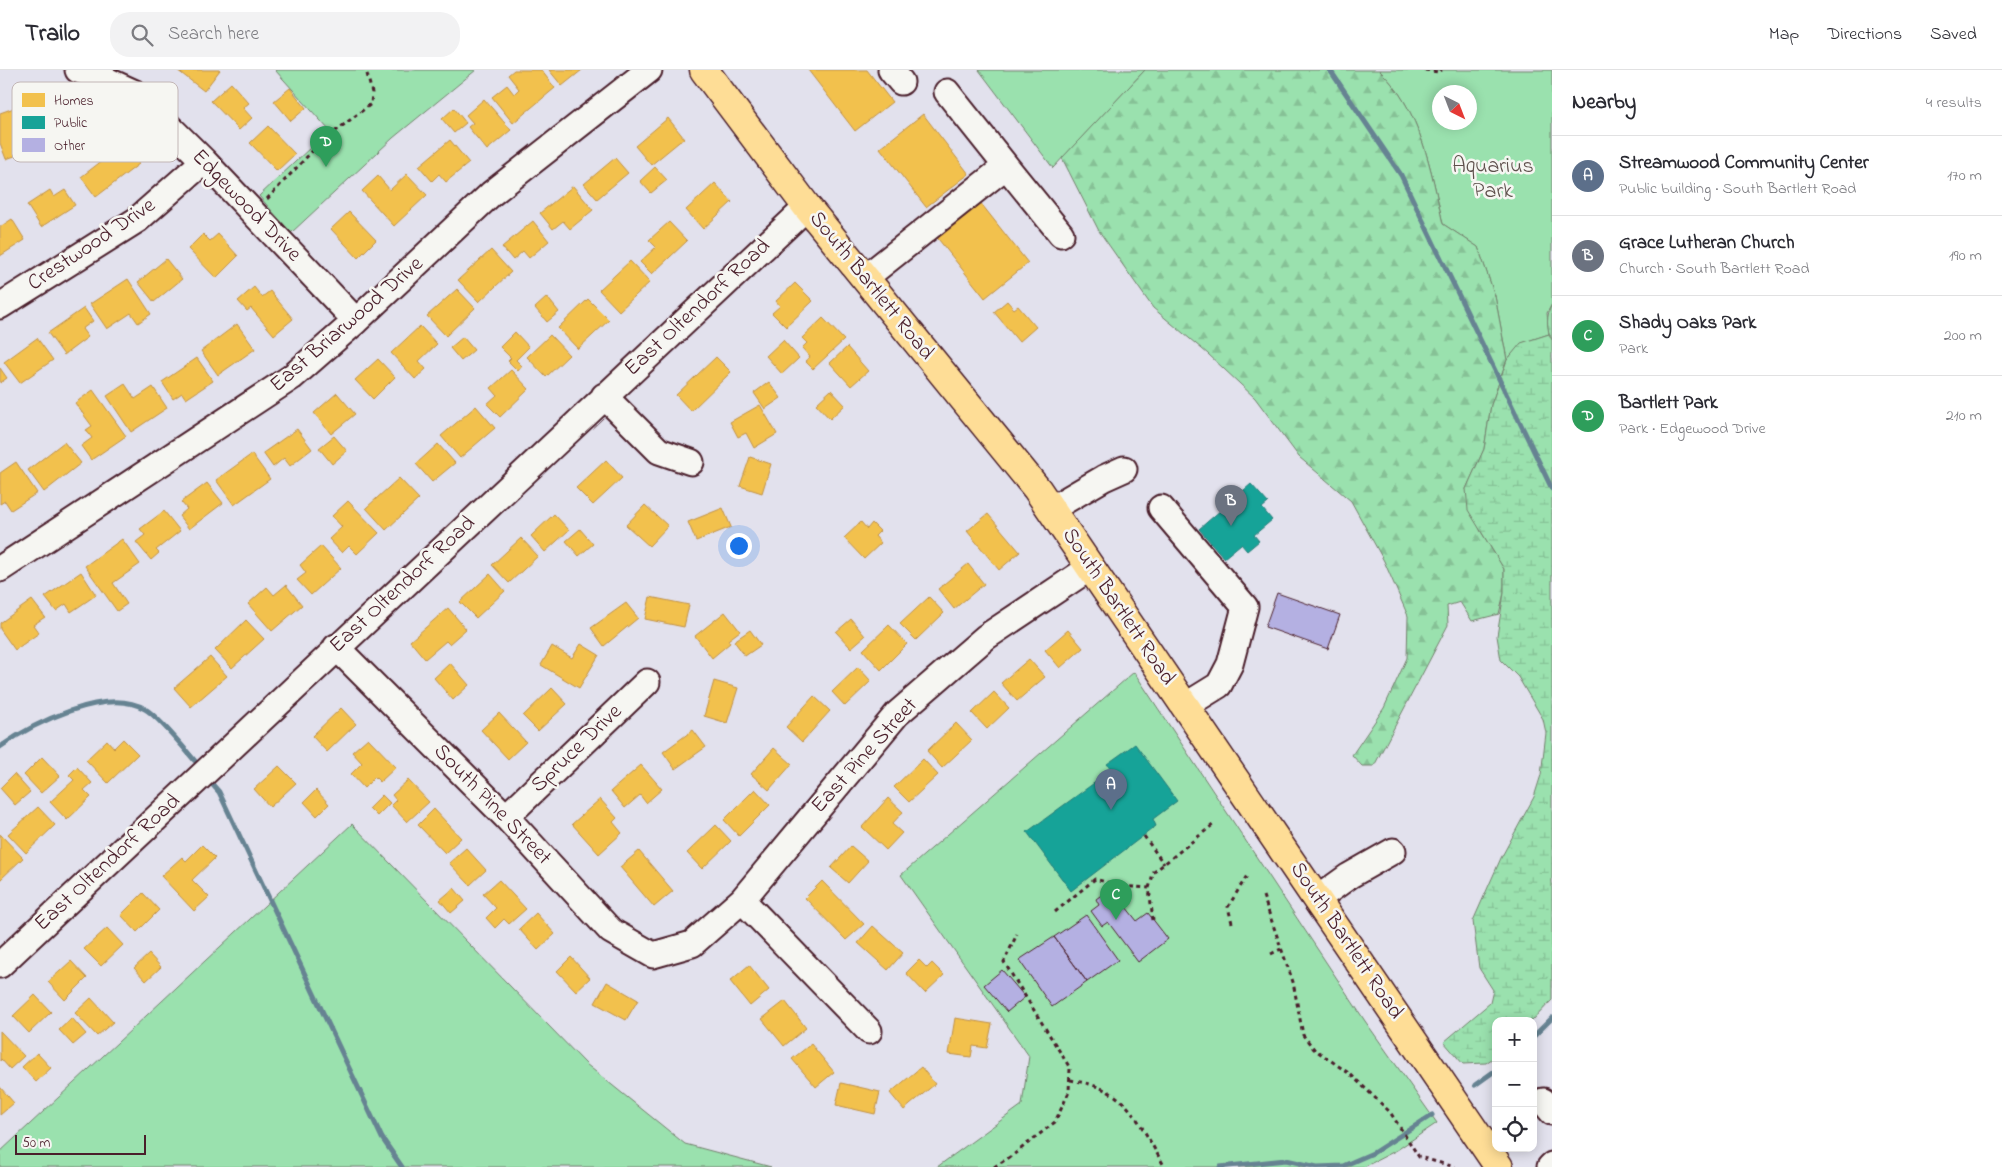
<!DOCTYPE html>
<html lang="en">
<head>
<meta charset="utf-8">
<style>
  :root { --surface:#fff; --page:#f2f2f3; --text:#2b2b33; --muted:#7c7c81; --line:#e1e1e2; --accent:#0b8043 }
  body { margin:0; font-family:"Indie Flower",sans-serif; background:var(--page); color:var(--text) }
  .controls { position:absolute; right:15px; bottom:15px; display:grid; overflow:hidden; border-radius:10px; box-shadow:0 2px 12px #0003 }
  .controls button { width:45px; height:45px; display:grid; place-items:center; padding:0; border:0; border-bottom:1px solid var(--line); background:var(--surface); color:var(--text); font:25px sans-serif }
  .compass { position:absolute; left:1432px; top:15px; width:45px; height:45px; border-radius:50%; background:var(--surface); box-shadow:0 2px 12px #0003; rotate:138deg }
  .scale { position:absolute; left:15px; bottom:12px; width:131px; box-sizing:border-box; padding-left:5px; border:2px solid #4a1f2b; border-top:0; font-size:14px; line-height:18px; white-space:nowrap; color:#4a1f2b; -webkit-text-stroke:4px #f6f6f2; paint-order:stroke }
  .you { position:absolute; left:738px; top:475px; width:18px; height:18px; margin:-12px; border:4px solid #fff; border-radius:50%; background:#1a73e8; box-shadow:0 0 0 8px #1a73e833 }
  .badge { display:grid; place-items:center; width:32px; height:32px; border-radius:50%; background:var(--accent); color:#fff; font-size:16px; font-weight:700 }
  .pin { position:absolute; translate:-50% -41px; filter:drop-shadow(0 1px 2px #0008) }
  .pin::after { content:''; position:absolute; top:26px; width:18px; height:15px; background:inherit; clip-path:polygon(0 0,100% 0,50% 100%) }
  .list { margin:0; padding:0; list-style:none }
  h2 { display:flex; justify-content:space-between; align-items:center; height:65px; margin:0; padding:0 20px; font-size:21px }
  h2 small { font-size:16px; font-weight:400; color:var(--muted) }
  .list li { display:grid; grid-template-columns:32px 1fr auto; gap:15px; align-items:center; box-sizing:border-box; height:80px; padding:0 20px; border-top:1px solid var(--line) }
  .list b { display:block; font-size:19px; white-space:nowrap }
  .list p { margin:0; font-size:16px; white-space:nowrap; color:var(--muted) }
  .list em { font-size:16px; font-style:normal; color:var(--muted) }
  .icon { flex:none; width:28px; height:28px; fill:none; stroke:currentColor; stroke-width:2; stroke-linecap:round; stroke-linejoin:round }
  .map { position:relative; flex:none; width:1552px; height:1097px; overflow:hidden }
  header { display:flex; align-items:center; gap:30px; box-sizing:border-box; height:70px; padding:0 25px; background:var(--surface); border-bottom:1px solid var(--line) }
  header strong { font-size:24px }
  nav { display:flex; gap:28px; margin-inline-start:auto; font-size:18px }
  .search { width:350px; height:45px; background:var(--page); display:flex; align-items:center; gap:12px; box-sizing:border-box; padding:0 18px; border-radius:20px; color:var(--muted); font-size:19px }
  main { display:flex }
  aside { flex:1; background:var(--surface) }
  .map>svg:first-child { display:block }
  .green { fill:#9ae1ae; stroke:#72806c; fill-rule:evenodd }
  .forest { fill:url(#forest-firs); stroke:#72806c }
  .wetland { fill:url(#wetland-marsh); stroke:#72806c }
  .homes { fill:#f2c14e; stroke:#c09044 }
  .public { fill:#17a398; stroke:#267b77 }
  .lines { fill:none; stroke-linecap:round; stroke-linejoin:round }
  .stream { stroke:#668392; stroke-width:5 }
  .building { fill:#b4b0e2; stroke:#4a1f2b }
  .minor-casing { stroke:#4a1f2b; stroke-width:29 }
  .major-casing { stroke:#4a1f2b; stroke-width:31 }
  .path { stroke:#4a1f2b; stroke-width:3; stroke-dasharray:4 4; stroke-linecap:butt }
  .minor { stroke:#f6f6f2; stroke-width:25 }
  .major { stroke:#fedd96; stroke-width:28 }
  .labels { text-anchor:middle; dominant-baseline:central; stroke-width:5; stroke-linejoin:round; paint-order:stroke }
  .park-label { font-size:22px; fill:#5e504c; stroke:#f6f6f2 }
  .street-label { font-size:22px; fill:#4a1f2b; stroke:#f6f6f2 }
  .key { fill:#f6f6f2; stroke:#c2b6b6; stroke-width:1 }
  .key-label { font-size:14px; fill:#4a1f2b }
</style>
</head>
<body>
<header>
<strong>Trailo</strong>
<div class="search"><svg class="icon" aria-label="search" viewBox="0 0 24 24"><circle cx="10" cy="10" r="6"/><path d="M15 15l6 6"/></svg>Search here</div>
<nav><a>Map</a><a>Directions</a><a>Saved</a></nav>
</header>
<main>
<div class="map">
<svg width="1552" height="1097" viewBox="0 0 1552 1097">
  <defs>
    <pattern id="forest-firs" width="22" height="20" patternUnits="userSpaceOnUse" patternTransform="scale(1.25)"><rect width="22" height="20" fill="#9ae1ae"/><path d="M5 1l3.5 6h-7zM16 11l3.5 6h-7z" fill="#86c196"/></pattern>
    <pattern id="wetland-marsh" width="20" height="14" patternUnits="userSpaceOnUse" patternTransform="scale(1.25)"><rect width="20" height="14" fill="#9ae1ae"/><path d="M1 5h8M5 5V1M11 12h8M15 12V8" fill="none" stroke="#86c196"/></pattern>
  </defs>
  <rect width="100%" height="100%" fill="#e2e1ed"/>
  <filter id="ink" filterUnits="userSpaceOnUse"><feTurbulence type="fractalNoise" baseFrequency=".02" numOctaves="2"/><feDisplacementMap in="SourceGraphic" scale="10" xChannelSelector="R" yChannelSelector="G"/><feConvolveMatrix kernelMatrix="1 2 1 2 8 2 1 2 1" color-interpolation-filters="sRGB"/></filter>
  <g filter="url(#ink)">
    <path class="green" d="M275,0H476L393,68L291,163L259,126L329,60Z
      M979,0H1145L1053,98Z
      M1379,0H1552V234L1547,243L1549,264L1522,273L1507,290L1495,226L1478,177L1443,154C1431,100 1421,39 1379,0ZM1440,22H1470V52H1440Z
      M1134,602L1365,951L1437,1053L1397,1080L1364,1097H937L1022,1035L1029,986L901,805Z
      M352,754L586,994L685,1074L771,1097H0V1082Z"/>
    <path class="forest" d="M1145,0H1379C1421,39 1431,100 1443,154L1478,177L1495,226L1507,290L1491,335L1484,379L1466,419L1480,460L1504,499V523L1499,544L1472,551L1460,532L1447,536L1448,555L1374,696H1362L1352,685L1384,638L1407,588L1408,546L1384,491L1351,431L1299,387L1255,328L1208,284L1153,238L1099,161L1062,88Z
      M1552,234V270C1546,259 1546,245 1552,234Z"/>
    <path class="wetland" d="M1549,264L1552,270V930L1532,951H1496V986L1486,993L1463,994L1444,972L1490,933L1493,920L1479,898L1473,851L1501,788L1534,727L1541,705L1546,663L1543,649L1518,607L1501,590L1497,566L1504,523V499L1468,440L1466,419L1484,379L1491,335L1507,290L1521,273Z"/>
    <path class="homes" d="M177,0H220L204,21Z
      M514,0H541L555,18L513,53L492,27L507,15L514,24L519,19L508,5Z
      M549,0H582L562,16Z
      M808,0H867L892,32L855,61Z
      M231,13L249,33L243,38L252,48L239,60L211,31Z
      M290,18L306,38L291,51L274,31Z
      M484,29L511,60L487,80L468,57L473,53L466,45Z
      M14,38L30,81L6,89L0,73V43Z
      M454,38L466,53L454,63L442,49Z
      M923,44L969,104L926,137L880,78Z
      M668,48L684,68L651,95L635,76Z
      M268,56L295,84L277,101L250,73Z
      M450,70L469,93L446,112L439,104L432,111L419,96Z
      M125,75L139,94L96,127L81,107L103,90L99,84L110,76L115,82Z
      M615,88L628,103L597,129L584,114Z
      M655,97L667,110L651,123L640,111Z
      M407,104L427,125L394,156L362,121L378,106L390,120Z
      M715,113L732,132L703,159L686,140Z
      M573,116L593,140L570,159L563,151L553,159L540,143Z
      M50,120L54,127L65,120L75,135L41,157L27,135Z
      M979,131L1028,193L985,228L935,165Z
      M349,142L376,170L358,188L331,159Z
      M12,149L25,170L0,186V157Z
      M533,151L549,171L529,188L523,181L513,190L502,177Z
      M669,152L687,171L652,204L640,192L656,177L649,170Z
      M203,164L210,171L218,164L238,186L216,208L188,179Z
      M491,180L511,202L479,232L458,210Z
      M166,189L182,209L154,232L138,212Z
      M630,191L650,212L619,241L599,220Z
      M128,209L151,244L138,253L131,243L107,259L90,234Z
      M795,213L813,231L786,257L772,243L780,236L776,231Z
      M254,217L262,227L270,221L293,249L274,265L251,238L247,241L238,231Z
      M457,219L475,238L446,266L427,246Z
      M547,227L559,242L547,252L535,238Z
      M588,229L609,250L578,279L558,258Z
      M1007,231L1014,239L1018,236L1036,257L1019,272L994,242Z
      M84,238L93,251L82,259L88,267L64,285L48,263Z
      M823,248L844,270L813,299L805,291L810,287L802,278L807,273L802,268Z
      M237,254L255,279L218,305L201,281Z
      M420,256L437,274L419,291L426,299L415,309L391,283Z
      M515,262L529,277L516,290L522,296L518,301L508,291L511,288L500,277Z
      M550,265L569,285L546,307L527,287Z
      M463,267L474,280L461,291L450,278Z
      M37,268L53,290L20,313L4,292Z
      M783,270L799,288L782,304L766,286Z
      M847,277L868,301L851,316L830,293Z
      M716,287L731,302L691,341L676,325Z
      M197,288L213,311L186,329L182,323L173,329L162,312Z
      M378,289L395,307L373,329L355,310Z
      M0,298L7,308L0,313Z
      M511,300L529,319L500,347L487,334L497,325L491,318Z
      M769,312L781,328L765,339L754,323Z
      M125,314L135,329L153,317L167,338L131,362L107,326Z
      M93,320L126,366L91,390L81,376L92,368L86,360L92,356L75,333Z
      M831,320L845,335L830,349L816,334Z
      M337,323L355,344L331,364L314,343Z
      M760,335L777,364L754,378L746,363L738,367L730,352Z
      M476,336L495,358L460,388L441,366Z
      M297,359L312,379L290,396L284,388L273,397L263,383Z
      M334,366L347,381L332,394L319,378Z
      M64,372L81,393L44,422L28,400Z
      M438,374L455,393L432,412L416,394Z
      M252,384L270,409L234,435L216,410Z
      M750,387L771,394L762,423L740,416Z
      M606,390L622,408L593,435L576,418Z
      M16,392L37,423L11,440L5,431L0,434V403Z
      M399,408L419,429L386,460L366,438Z
      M207,413L223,433L189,459L179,446L187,439L181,432Z
      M348,431L379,463L357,484L349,476L342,483L329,469L342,457L332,446Z
      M645,435L668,456L649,476L626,455Z
      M723,438L731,457L696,471L688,452Z
      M164,441L180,461L156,480L159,483L151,490L136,472L145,465L140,459Z
      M554,444L569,460L545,482L531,466Z
      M988,444L1020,482L999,500L967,461Z
      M861,452L867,459L872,453L880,461L875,466L881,473L864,489L844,468Z
      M580,459L593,474L579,486L566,471Z
      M521,468L538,486L509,513L492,495Z
      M122,469L140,494L113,513L127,534L117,541L85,496Z
      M321,476L341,498L311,525L297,510L306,503L300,495Z
      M968,494L984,514L954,539L938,519Z
      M81,502L96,525L71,542L66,534L56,541L45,527Z
      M490,504L505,521L476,548L460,532Z
      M286,515L302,535L272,561L248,534L267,517L274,525Z
      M650,527L689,535L684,557L645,549Z
      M929,527L944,543L916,570L900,554Z
      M32,530L45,547L33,555L39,563L15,580L0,559V553Z
      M626,533L638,548L604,576L591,558Z
      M448,538L466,559L449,574L446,571L425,589L410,571Z
      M725,542L740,561L728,570L730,573L712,588L695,566Z
      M851,549L865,566L851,578L836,562Z
      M246,550L264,569L232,598L215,580Z
      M889,555L907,574L881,600L863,580Z
      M750,560L761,575L745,586L734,571Z
      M1068,560L1083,578L1060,598L1045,580Z
      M581,574L599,585L579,618L541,595L552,576L572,588Z
      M210,587L227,606L191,637L174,618Z
      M1029,589L1045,607L1017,631L1001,613Z
      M450,593L469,615L453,630L434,608Z
      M858,597L871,611L845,636L832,622Z
      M714,611L738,618L727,653L704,646Z
      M552,618L567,634L538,661L523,646Z
      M994,622L1009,638L987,659L972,643Z
      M814,626L830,641L802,672L786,657Z
      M341,638L356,654L327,682L312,666Z
      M499,643L526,672L508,689L481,660Z
      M956,653L972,670L942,698L927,681Z
      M693,660L706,677L675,699L663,682Z
      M368,668L396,697L380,712L375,707L364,718L351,704L362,693L352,682Z
      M123,669L138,684L108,713L86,690L107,670L114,678Z
      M774,678L792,694L769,720L751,704Z
      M42,687L60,706L41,723L24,705Z
      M923,689L938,705L909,732L894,717Z
      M641,695L662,719L646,733L640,725L625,738L611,721Z
      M279,696L296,713L270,737L254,719Z
      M77,697L92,713L84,720L91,727L67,750L50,732L74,710L69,705Z
      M14,704L30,722L15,735L0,718Z
      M408,710L429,732L407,752L391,735L396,730L392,725Z
      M755,719L770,735L739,766L724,750Z
      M316,720L329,734L317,746L304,732Z
      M382,725L390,733L377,746L369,738Z
      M888,728L903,742L892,754L902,763L886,780L862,757Z
      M600,729L617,748L613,752L622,763L599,784L572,754Z
      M38,737L55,755L26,783L8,764Z
      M434,739L461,768L445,783L418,755Z
      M716,755L731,771L702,799L687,783Z
      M0,764L23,788L0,810Z
      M202,775L215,788L192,810L209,827L194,841L161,806L182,787L186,791Z
      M851,776L868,791L848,813L831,798Z
      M466,778L486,800L470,815L449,793Z
      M639,781L673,821L654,837L620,797Z
      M499,810L526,839L509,854L504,849L495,858L486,848L496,838L483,824Z
      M822,811L864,854L846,870L805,828Z
      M454,818L465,831L451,843L440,830Z
      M143,823L159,840L137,862L121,845Z
      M536,843L555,864L538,880L519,859Z
      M873,856L903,883L888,900L858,873Z
      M107,858L123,875L101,896L84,879Z
      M149,884L161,897L146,911L134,898Z
      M571,887L590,908L576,921L557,901Z
      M919,890L927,898L932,893L944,905L925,923L906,903Z
      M71,891L87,908L65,930L48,912Z
      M749,895L769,920L750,936L730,911Z
      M607,912L638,930L626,950L595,933Z
      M35,925L51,942L29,963L13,946Z
      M91,928L113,952L97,966L75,943Z
      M785,931L806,958L784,976L762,949Z
      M72,948L86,964L73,975L59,960Z
      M955,948L992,954L987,978L973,976L971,987L949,984Z
      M0,961L24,986L10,999L1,989L0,991Z
      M811,974L834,1002L816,1017L792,989Z
      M37,983L51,998L36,1012L22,997Z
      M921,997L935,1014L904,1040L890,1023Z
      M841,1013L880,1022L875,1044L836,1035Z
      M0,1017L14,1033L0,1045Z"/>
    <path class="public" d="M1251,414L1268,433L1262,438L1272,450L1254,465L1259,471L1247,481L1241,474L1224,488L1199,459Z
      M1135,674L1177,731L1153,749L1156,756L1071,821L1027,762L1112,700L1107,694Z"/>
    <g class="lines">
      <path class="stream" d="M1330,0L1401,105L1552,419
        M0,677C32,654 107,616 145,639C158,646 184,678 195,691
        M212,714L219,722L382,1068L402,1097
        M1533,967L1552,948
        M1475,1015L1496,1000
        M1220,1097L1286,1090L1317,1097L1343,1096L1373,1083L1432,1045"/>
    </g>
    <path class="building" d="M1277,523L1340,545L1328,579L1265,557Z
      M1111,818L1137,851L1148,843L1168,869L1138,892L1108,852L1102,856L1091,841L1099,835L1096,829Z
      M1086,845L1118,890L1087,912L1054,867Z
      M1054,867L1087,912L1052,937L1019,890Z
      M1002,900L1025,927L1007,942L984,915Z"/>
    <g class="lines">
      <defs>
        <path id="minor" d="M78,0L100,7L135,23L204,91L356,251
          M891,0L901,12
          M947,22L1006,96
          M865,208L1006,96L1061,164
          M0,236L137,150L204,91
          M604,326L659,381L691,392
          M1161,438L1245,537L1230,594L1219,615L1185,636
          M1051,439L1104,408L1124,399
          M0,499L292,307L356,251L491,124L649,0
          M336,577L506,747L611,861L653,885L692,874L742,830L897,644L986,567L1091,497
          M506,747L647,612
          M1317,829L1349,806L1393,781
          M742,830L869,961
          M0,895L807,137
          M1543,1031L1552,1042
          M1550,1097L1552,1095"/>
        <path id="major" d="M704,0L807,137L1037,419L1499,1097"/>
      </defs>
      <use href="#minor" class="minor-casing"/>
      <use href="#major" class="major-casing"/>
      <path class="path" d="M1425,0L1438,2L1442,0
        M267,129L320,73L371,34L372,23L366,0
        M1144,766L1164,794
        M1263,826L1293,912L1303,965L1314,979L1350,1004L1390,1042L1419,1087L1455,1097
        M1055,842L1095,809L1121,816L1149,818
        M1153,850L1149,818L1154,802L1214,754
        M1232,853L1228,837L1248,804
        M1271,884L1281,879
        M1070,1010C1131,1019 1136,1050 1165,1097
        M994,1097L1013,1085L1055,1052L1069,1022L1070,998L1004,892L1017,864"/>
      <use href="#minor" class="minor"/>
      <use href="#major" class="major"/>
    </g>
  </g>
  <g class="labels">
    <g class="park-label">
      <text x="1493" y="97">Aquarius<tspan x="1493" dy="25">Park</tspan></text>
    </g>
    <g class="street-label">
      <text transform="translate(246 136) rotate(46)">Edgewood Drive</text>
      <text transform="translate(92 175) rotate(-34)">Crestwood Drive</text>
      <text transform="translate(871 216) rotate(51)">South Bartlett Road</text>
      <text transform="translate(698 238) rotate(-43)">East Oltendorf Road</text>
      <text transform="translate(347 255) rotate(-41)">East Briarwood Drive</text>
      <text transform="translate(403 515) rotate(-43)">East Oltendorf Road</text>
      <text transform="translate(1118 537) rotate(56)">South Bartlett Road</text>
      <text transform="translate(577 679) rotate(-44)">Spruce Drive</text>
      <text transform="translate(865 686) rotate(-48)">East Pine Street</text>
      <text transform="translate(492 735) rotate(46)">South Pine Street</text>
      <text transform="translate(108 793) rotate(-43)">East Oltendorf Road</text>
      <text transform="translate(1346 871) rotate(56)">South Bartlett Road</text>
    </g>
  </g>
  <rect x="12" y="12" width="166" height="80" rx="8" class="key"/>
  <rect x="22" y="23" width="23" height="14" fill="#f2c14e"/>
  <rect x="22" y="46" width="23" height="13" fill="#17a398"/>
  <rect x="22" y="68" width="23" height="14" fill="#b4b0e2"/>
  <g class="key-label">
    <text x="54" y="35">Homes</text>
    <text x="54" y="57">Public</text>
    <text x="54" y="80">Other</text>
  </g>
</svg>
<div class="controls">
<button>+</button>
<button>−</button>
<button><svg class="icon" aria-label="locate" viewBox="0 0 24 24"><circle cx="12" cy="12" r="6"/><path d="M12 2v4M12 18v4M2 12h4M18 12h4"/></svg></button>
</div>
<svg class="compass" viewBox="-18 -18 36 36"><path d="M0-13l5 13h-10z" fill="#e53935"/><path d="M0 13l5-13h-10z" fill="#7c7c81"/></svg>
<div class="scale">50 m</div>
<div class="you"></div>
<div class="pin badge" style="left:1111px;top:740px;background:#5c6f8a">A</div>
<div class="pin badge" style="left:1231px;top:456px;background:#6b7280">B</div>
<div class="pin badge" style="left:1116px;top:850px;background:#2e9e5b">C</div>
<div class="pin badge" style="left:326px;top:97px;background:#2e9e5b">D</div>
</div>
<aside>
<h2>Nearby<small>4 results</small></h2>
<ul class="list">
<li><span class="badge" style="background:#5c6f8a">A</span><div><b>Streamwood Community Center</b><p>Public building · South Bartlett Road</p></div><em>170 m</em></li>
<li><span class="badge" style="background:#6b7280">B</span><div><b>Grace Lutheran Church</b><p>Church · South Bartlett Road</p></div><em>190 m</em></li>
<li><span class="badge" style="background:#2e9e5b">C</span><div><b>Shady Oaks Park</b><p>Park</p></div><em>200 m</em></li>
<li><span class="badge" style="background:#2e9e5b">D</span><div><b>Bartlett Park</b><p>Park · Edgewood Drive</p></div><em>210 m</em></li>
</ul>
</aside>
</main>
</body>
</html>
